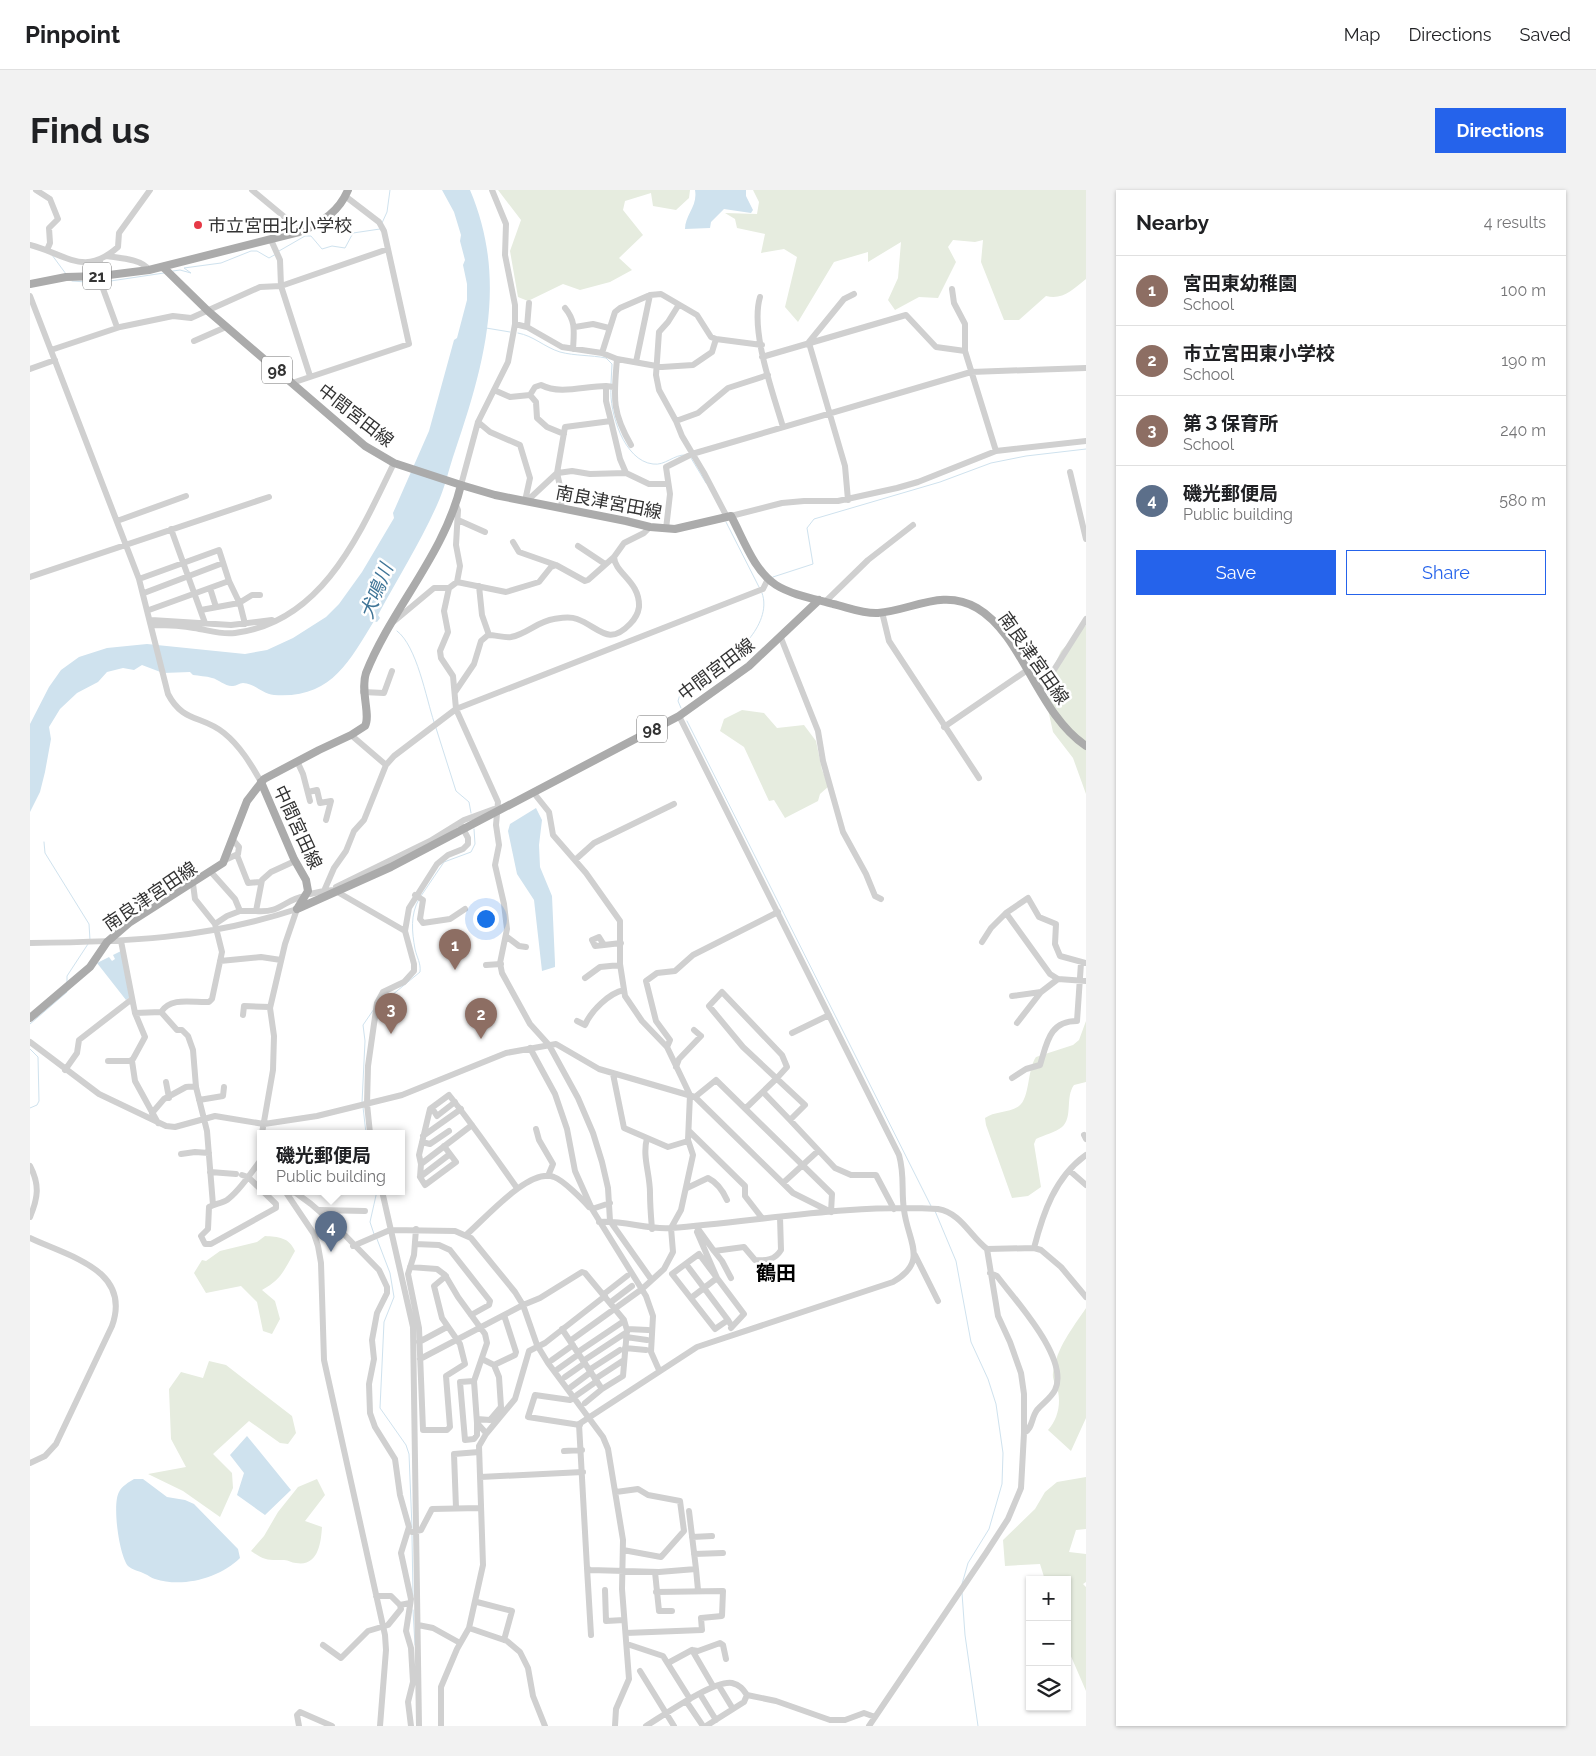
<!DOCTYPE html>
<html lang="en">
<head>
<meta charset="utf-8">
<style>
  :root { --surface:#fff; --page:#f2f2f2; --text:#202124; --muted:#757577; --line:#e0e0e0; --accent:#2563eb }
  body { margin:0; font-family:Raleway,"Noto Sans JP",sans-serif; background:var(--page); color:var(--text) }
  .controls { position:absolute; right:15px; bottom:15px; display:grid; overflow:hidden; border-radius:0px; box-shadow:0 1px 4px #0004 }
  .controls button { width:45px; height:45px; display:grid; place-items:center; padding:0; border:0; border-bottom:1px solid var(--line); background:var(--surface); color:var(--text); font:25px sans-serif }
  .you { position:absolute; left:455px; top:728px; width:18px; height:18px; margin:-12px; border:4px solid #fff; border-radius:50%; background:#1a73e8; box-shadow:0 0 0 8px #1a73e833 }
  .badge { display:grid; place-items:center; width:32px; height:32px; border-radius:50%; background:var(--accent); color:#fff; font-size:16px; font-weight:700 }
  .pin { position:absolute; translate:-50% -41px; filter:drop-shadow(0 1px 2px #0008) }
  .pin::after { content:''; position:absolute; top:26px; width:18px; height:15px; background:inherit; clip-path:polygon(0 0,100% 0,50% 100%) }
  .popup { position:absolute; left:227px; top:940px; width:148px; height:65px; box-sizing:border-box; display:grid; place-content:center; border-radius:0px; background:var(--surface); filter:drop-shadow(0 1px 4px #0005); font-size:16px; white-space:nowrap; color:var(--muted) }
  .popup b { font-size:19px; color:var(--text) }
  .popup::after { content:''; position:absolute; left:50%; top:100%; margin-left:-10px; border:10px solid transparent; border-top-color:var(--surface) }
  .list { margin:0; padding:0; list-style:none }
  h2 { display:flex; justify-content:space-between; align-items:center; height:65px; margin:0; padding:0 20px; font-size:21px }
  h2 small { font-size:16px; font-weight:400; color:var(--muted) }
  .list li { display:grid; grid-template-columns:32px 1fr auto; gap:15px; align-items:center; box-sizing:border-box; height:70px; padding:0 20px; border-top:1px solid var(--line) }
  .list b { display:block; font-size:19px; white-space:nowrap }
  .list p { margin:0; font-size:16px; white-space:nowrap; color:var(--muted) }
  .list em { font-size:16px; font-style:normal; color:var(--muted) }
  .actions { display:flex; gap:10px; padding:15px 20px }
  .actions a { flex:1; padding:11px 0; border:1px solid var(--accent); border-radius:0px; text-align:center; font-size:18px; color:var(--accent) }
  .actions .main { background:var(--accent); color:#fff }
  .icon { flex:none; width:28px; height:28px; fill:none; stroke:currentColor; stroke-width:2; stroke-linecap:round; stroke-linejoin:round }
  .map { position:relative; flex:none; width:1056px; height:1536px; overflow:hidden; border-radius:0px }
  header { display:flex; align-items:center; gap:30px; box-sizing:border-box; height:70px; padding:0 25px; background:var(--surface); border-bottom:1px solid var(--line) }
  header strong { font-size:24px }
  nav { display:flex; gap:28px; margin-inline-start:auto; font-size:18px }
  .intro { display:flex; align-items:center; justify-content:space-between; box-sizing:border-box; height:120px; padding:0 30px }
  h1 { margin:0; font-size:35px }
  .button { padding:12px 22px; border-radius:0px; background:var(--accent); color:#fff; font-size:18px; font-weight:700 }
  main { display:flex; gap:30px; padding:0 30px }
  aside { flex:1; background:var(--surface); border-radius:0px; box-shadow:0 1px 4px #0004 }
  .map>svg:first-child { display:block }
  .green { fill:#e6ecdf }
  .water { fill:#cfe2ee }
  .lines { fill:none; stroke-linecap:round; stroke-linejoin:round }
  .stream { stroke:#cfe2ee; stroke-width:1 }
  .minor { stroke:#d0d0d0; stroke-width:6 }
  .major { stroke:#ababab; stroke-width:8 }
  .poi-dot { fill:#e63946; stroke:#fff; stroke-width:2 }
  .labels { text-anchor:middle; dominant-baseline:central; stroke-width:5; stroke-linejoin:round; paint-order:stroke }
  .shield { fill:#fff; stroke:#707070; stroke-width:1 }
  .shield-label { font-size:16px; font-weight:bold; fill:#333 }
  .poi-label { font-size:18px; fill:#333; stroke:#fff; text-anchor:start }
  .street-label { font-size:18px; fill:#333; stroke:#fff }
  .water-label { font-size:19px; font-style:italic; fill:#3f7597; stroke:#fff }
  .quarter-label { font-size:20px; font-weight:bold; fill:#000; stroke:#fff }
</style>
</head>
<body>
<header>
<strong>Pinpoint</strong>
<nav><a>Map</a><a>Directions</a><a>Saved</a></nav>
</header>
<div class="intro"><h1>Find us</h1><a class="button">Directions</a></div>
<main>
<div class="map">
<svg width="1056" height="1536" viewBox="0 0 1056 1536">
  <rect width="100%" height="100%" fill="#fff"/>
  <path class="green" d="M468,0H660L659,8L646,20L623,16L621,3L595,11L593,20L613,45L589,68L602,80L580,92L550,100L533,94L498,111L488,107L480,61L491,30Z
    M723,0H1056V89C1042,100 1033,110 1016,106L989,130H974L951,72L953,50L945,52L923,50L918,57L926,72L908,108L889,107L865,120L858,110L868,88L871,52L838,72V62L804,72L768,132L755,117L767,67L754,59L731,63L735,44L707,38L705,29L695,23L727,24L729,12Z
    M1056,435V604L1043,568L1023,542L1017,515L1019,487L1031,461Z
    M712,520L734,523L747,538L774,535L786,551L792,580L799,596L790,604L788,611L755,628L744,610L739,611L714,557L690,541L694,529Z
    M1056,831V892L1044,895C1035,907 1043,928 1032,937C1026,942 1014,945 1006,949L1004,954L1011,997L998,1006L982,1008L956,935L955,928C964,921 979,923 989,916C1000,908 997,880 1006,867L1043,855L1049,850Z
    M235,1046C248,1047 259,1047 265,1061C254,1080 252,1089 232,1100L245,1111L250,1129L242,1144L233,1141L227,1112L211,1096L176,1103L164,1083L172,1070L176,1071L190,1061L227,1052Z
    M1056,1118V1228L1041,1261L1018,1240C1027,1230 1031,1216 1028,1201C1026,1195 1022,1189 1023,1183C1027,1157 1042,1139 1056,1118Z
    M179,1171L196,1175L262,1226L266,1243L258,1254L250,1253L219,1231L183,1264L202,1283L203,1298L190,1327L153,1301L118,1284L156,1277L141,1249L139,1199L151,1182L173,1188Z
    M1056,1287V1339L1046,1340L1039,1362L1056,1364V1392L1053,1394L1056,1397V1501L1037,1457V1390H1015L1010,1374L975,1376L973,1350L1005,1319L1015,1302L1027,1292Z
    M287,1289L295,1305L275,1331L292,1337C291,1353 288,1377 266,1373C261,1373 259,1370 254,1370C237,1370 235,1371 221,1361L234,1346L248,1322L268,1297Z"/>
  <path class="water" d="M412,0H440C478,89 455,173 425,261C419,278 415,298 407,315C390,353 368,388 348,425L350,428L347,432L344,431C318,473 301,509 244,505C232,504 226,494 213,493C209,493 207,496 203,496C196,497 188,489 182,488C176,486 169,486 163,485L160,482L133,483L112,475L104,480L93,478L77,482L68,492L47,503L30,519L19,537L21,549L15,582L10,602L0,622V534L19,497L31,480L49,467L77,458L117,454L215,464L237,460L263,448L296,427L309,414L332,382L364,328L363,323L399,241L424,150L427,148L437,110V94L433,75L435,70L430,51L431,45L424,22Z
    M665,0H716V6L723,20L721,23L694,19L681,32L680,38L655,39C655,25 668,16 665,0Z
    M506,618L512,630L509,655L510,677L522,706L525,773V777L512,781L504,710L487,684L478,641L480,634Z
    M91,761L100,807L96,810L67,773L79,767L82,771L85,769L83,765Z
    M217,1246L261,1300L235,1325L207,1305L214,1283L200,1265Z
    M104,1289H113L137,1307L155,1310L164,1314L208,1359L210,1368C190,1388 153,1398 125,1389C121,1388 118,1385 115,1384C110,1381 102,1380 98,1376C89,1365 82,1314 89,1302C92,1296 99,1292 104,1289Z"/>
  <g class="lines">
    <path class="stream" d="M352,33L357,22L360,0
      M249,61L275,46H281L292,59L302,56L315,58L323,43L350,39
      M22,65L36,84
      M143,81L150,80L161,83L154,78L191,73L221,61H227L239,68L246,64
      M42,91L70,93
      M74,92L134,83
      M456,138L480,142
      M488,143C504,146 514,157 530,162C545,166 561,165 576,168L582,174L581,194
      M581,198C579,222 594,271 623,274C635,276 644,264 656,265
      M661,268L676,293
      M696,332L729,397
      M743,387L783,374L777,338L784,329L910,292L961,273L996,266L1056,259
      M367,441C387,456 396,508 404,532
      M651,518L648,511L652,498L719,449C729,437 738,419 732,403
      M657,531L901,1016
      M406,538L426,601L439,612L441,623
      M14,652L15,663L59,734L60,750
      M391,706L414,672L441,662L445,654L444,639
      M37,793V786L58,754
      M350,815L390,782C391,773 387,768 385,759C382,742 380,725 389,709
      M0,834L37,802
      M0,859L8,867L9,911L7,915L0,918
      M332,913L335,851L333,835L344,819
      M333,917L336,943
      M905,1021L926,1071L941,1152L958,1189L966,1214L973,1263L972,1294L959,1339L938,1373L932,1394
      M344,1044L340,1032L347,1001
      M347,1049L360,1083L364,1107L354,1132L350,1218L376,1255L379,1264L382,1338
      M382,1345L383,1406
      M932,1403L935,1445L948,1536
      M383,1420L385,1455"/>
    <path class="minor" d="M6,0L20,9L28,29L19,38L20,53L17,60
      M222,0L263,34L269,42
      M241,50L250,70L251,96L280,186
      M0,55C38,65 54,87 88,57L89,43L120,0
      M77,66C89,68 112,69 119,80
      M70,71L72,96L87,137
      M922,99L924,113L935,134V161L966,261
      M0,106L109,389L138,504C153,533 172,525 194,543C210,556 221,574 231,592
      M730,107C720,141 743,203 753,237
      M648,116L638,132L629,142L626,185L629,200L646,231L652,246L674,283L697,327
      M535,118C546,131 544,142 543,159
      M485,134L497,137L532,157L572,163L587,169L632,177L663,175L682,162L686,149
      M497,137L499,113
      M545,137L563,134L579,138
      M164,151L196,137
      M779,152L814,109L824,104
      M779,153L815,276L818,310
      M21,160L90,137L143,126L161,128L230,97L251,96L358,59
      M572,163L585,122L590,118L620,105L631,104L667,125L681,147L686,149L732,155
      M732,167L876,125L906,157L935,161
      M587,169C584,206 581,221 601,255
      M606,172L620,105
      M0,179L25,170
      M262,193L379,154L354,41L349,32L315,6
      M464,200L480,207L500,205L505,197L511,195C530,205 555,196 576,196
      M500,205L506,212L507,228L517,237L534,244
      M581,231L590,269L596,283
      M646,231L668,223L698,198L738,185
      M448,232L460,242L490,255L500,288L495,311
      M1040,282L1056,349
      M527,283L532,305L531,318
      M528,283L542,281L560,284L596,283L619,294H638
      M431,295L448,232L478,172L485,134V115L475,65L476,34L462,0
      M497,311L527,283L535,237L581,231L576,211V196L584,197
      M701,326L752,313L774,311H808L867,298L888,292L966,261L1056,251
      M428,330L455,342
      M87,331L156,306
      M141,339L175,433
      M636,339L640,304L636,277L662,264L941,182L1056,178
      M483,352L489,362L526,375
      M548,356L575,374
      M0,387L239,307
      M109,389L189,360L199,391L119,420
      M199,391L210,414L215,434
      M427,392L476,402L509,392L521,377L526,375L555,391L558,390L584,367L594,353L614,343L620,337
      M449,396L452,425L459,445
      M180,398L186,417
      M419,398L414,421L418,442L410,461L411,468L423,486L426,519L468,612L466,635L469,655L465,675L474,714L477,739L470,773L472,783L500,834L519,855L548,908L563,943L572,972L578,998L580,1031L621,1089
      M114,403L193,373
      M795,412L838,370L883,335
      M171,420L209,413L222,405H230
      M852,422L859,451L949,588
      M121,430L201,435L242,430
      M362,433L404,398H419L427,392L430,376L426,355L428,320L426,315
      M122,435C136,435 150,435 164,438C178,440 191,445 205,443C293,432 330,343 364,273
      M751,448L788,541L793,571L813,642L836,684L845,706L851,709
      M333,502L354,503L362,481
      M425,502L444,474L451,451L458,445C466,445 474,448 481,447C497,444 508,431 524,429C531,428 539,426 547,429C569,437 578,457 600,434C605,429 608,424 609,417C610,391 585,384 584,367
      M1010,502L1056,429
      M649,526L869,965C875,986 871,1001 874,1020C878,1052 899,1071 863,1092L667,1157L549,1234L557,1378L560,1380L629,1382L666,1379L668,1400
      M914,537L996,481
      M321,545L356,575
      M267,571L273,584L280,611
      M278,602L287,600L290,613L301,611L296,630
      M503,602L519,622L523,645L556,683L590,731V774L595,806L612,831L637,857L660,905L658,950L663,965L651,1020L641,1038L643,1062L634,1079L612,1099L540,1151
      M207,665L218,693L230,692
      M195,670L208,664L209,657L203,650
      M545,670L564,653L644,614
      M181,682L205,709L210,721L197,726L185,734
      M306,697L400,651L434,630L464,619
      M280,704L294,701
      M385,705L393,710L390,729L393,733L420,729L435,719
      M210,721H226L232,690L241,682L265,671
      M226,721C252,723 253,710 275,706
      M976,723L998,708L1009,727L1026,734L1025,754L1030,766L1056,773
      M375,741L304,700L294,701L304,678L316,661L324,641L334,630L356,575L364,566L426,519L733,399L738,389
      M477,747L489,756L496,757
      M91,751L105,823L131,822C141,806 164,813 179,812L182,809L192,762L185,734L165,709L163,694
      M952,752L961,738L976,723L1020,784L1028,789L1056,791
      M0,753C95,752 176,749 267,719
      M574,755L565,756L562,750L569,747L574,755L591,753
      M190,771L231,767L251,770
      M456,775L471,774
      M555,788L570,777L590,775
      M982,806L1011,802
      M131,822L147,840H152L158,846L163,860L166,897L177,941L183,1015
      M213,825L214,816L240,817
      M547,831L555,835C561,821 579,803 594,800
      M987,833L1011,802L1028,789
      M762,843L799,825
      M0,852L69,904L136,936L145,937L185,926L234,934L287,926L372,905L476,863L526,854L569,879L665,907L763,1003L801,1022
      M637,857L640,850L626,831L616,791L627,783L645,781L663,765L748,722
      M500,858L525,904L537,939L545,981L562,1019L616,1106L623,1126L621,1162L629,1180
      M78,871H100L103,869L115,847L105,823
      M102,871L105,891L128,933
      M646,877L649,869L671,846L664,840
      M35,880L47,863L49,850L102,809
      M583,884L594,938L638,957L658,951
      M747,888L757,877L752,865L692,802L679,816L713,857L775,915L760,930L805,978L821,985H846L864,1019
      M982,888L996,879L1010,875C1017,853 1019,831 1047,831L1051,773
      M136,892L139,908
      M733,902L760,930
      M665,907L686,890L802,1004L801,1022
      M169,910L193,906L194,897
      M402,918L407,926L425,912
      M716,918L746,889
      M122,923L134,909L156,897L166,896
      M442,935L391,974L389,965L400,919L419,905C443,935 465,967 487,998
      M506,939L509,950L523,974L518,986
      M659,941L715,996V1006L732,1028
      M232,943L243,880L244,846L240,818L255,754L267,719
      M340,943L337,914L338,876L347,813L353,802L374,792L384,781V774L375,741L379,718L407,674L418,665L433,659L438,654V648L430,633
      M1054,945L1056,949
      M393,946L431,919
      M617,948C612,967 620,983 620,1003C620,1016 621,1027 622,1039
      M392,952L400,954L419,941
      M151,964L165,962L179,963
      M391,974L390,987L395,995L426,972L414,956
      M0,976C10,995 8,1008 0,1027
      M1040,981L1056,995
      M180,982L206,984
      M212,985L218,987L246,1014V1018L181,1054H175L171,1046L178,1039L179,1017C185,1014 192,1013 197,1010C211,1000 221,982 231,970
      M390,987L420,964
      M753,993L788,961
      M657,998L678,988C688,993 693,1001 697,1010
      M255,1001L284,1044L288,1056L291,1073L294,1170L355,1445L356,1460L350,1536
      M258,1001L266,1003L281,1014L304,1034L349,1080L357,1097V1103L347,1123L342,1150L344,1169L339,1194L340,1223L345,1237L365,1269L370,1305L379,1337L371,1363L381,1409L376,1441L381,1458L383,1492L378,1512L381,1536
      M352,1001L383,1137L389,1536
      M562,1019L580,1013
      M289,1020L335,1021
      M569,1032C594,1030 617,1040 641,1038C730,1031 819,1014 908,1019C931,1023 940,1046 957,1059L1004,1058L1011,1060L1031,1077L1056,1107
      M666,1036L684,1061L714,1057L725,1070C736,1071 745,1070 751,1060L750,1027
      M386,1039L384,1065L378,1084L389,1138L393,1240H417L420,1237L416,1186L435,1174L430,1154L412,1128L404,1096L416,1086
      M667,1042L687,1088L714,1124L701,1138
      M436,1045C454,1030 499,977 524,987C533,990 553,1010 559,1017
      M0,1048C40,1067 102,1080 82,1136L26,1254L15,1266L0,1273
      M385,1054L409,1055L420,1060L460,1111L459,1115L441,1125
      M323,1056L360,1040L425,1041L441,1048L485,1102L493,1115L507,1155L518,1173L573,1247L578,1259L593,1350L592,1399L599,1489L586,1519L585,1536
      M1004,1058C1013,1023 1025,987 1056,965
      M684,1061L692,1071L701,1088
      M885,1065L908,1111
      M656,1074L698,1130
      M380,1077L407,1079L415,1085L428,1107L455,1144L457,1153L444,1191L447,1233L456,1243
      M960,1083L967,1086C985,1110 1040,1169 1025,1200C1021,1208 1013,1213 1007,1220C1001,1228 1003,1238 994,1243
      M574,1104L597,1086
      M661,1108L687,1088L669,1064L642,1084L685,1139L698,1130L701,1135
      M581,1112L602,1096
      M597,1139L618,1140
      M596,1147L617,1150
      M389,1152L417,1137
      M595,1158L616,1160
      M548,1162L594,1131
      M390,1169L493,1115L510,1108L552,1082L555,1083L594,1130L597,1140L593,1186L572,1199L532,1139
      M522,1170L543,1155
      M553,1171L597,1142
      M464,1175L485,1165L486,1162L474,1125
      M528,1179L549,1164
      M559,1180L590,1160
      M535,1187L555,1173
      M565,1189L594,1170
      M444,1191L430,1192L435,1250L444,1249L447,1245V1233
      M541,1197L561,1182
      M547,1205L567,1191
      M544,1208L540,1210L505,1205L498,1227L550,1235
      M555,1213L572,1199
      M447,1229L460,1230L471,1217L469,1187L464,1175L452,1169
      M534,1261L552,1260
      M450,1287L553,1282
      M586,1302L608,1299L618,1305L650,1311L654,1341L631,1367L593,1360
      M426,1318L424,1264L449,1262
      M659,1321L666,1379
      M382,1342L391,1340L402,1319L450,1318
      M662,1347L682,1346
      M664,1364L693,1363
      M557,1378L561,1445
      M625,1382L629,1421H642
      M575,1400L576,1431L594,1430
      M346,1406H361L370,1415
      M447,1412L482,1421L474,1450
      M388,1435L403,1438L430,1453
      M439,1438L477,1451L490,1462L498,1478L503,1506L515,1536
      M596,1443L672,1440L671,1428L692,1426L693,1401L626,1402
      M597,1454L633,1466L660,1509
      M293,1455L311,1468L338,1441L358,1435L371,1419L370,1415L380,1413
      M662,1460L668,1461L690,1453L693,1455L696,1469
      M638,1473L662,1460L683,1496
      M610,1481L644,1536
      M689,1496L703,1519
      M670,1504L686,1530
      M656,1511L673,1536
      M269,1536L267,1525L270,1522L302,1536
      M411,1536V1497L427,1459L439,1438L453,1375L449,1256L456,1244L485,1209L499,1161L515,1153L575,1106
      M616,1536C634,1525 684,1490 702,1493C710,1495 713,1499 717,1505L746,1511L800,1530H815L834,1523L845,1527
      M676,1536L714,1512L717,1505
      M839,1536L956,1363L978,1329L991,1298L994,1243V1204L991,1183L980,1152L968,1126L957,1059"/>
    <path class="major" d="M133,77L178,121L335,256L364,273L431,295L465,305L596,331L620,337L645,339L701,326C713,348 724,381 746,395C762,405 785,409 803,414C817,417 833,424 848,423C883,420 913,398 947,418C993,445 1007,523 1056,556
      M0,94L36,87L71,86L119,80L269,42C291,34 309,22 318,0
      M231,592L264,669L276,690L278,701L267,719
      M267,719L361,677L649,526L719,476L789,410
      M0,828L60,777L77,752L99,733L193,673L217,611L234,589L289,560L321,545L335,536C341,525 330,501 336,483C362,418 414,365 431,295"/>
  </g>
  <circle class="poi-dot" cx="168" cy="35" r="5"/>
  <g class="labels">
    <g class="shield">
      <rect x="53" y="72.5" width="28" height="27" rx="4"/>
      <rect x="232" y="166.5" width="30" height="27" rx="4"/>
      <rect x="607" y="525.5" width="30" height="27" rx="4"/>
    </g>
    <g class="shield-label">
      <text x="67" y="86">21</text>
      <text x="247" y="180">98</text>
      <text x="622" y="539">98</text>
    </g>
    <g class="poi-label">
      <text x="178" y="35">市立宮田北小学校</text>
    </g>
    <g class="street-label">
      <text transform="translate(326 225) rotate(38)">中間宮田線</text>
      <text transform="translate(579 312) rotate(11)">南良津宮田線</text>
      <text transform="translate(1004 468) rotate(55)">南良津宮田線</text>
      <text transform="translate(686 479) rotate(-37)">中間宮田線</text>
      <text transform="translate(268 637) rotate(65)">中間宮田線</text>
      <text transform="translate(120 706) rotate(-34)">南良津宮田線</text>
    </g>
    <g class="water-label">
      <text transform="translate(346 401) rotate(-68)">犬鳴川</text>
    </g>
    <g class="quarter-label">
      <text x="746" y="1083">鶴田</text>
    </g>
  </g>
</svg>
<div class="controls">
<button>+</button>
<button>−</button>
<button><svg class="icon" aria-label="layers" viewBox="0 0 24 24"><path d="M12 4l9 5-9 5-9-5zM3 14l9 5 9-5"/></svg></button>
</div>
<div class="you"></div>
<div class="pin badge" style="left:425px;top:780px;background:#8d6e63">1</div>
<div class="pin badge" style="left:451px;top:849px;background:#8d6e63">2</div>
<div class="pin badge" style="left:361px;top:844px;background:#8d6e63">3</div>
<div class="pin badge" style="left:301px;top:1062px;background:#5c6f8a">4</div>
<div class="popup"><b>磯光郵便局</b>Public building</div>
</div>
<aside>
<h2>Nearby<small>4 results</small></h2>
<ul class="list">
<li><span class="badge" style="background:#8d6e63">1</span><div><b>宮田東幼稚園</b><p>School</p></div><em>100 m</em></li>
<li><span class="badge" style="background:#8d6e63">2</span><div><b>市立宮田東小学校</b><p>School</p></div><em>190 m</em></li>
<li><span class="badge" style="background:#8d6e63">3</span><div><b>第３保育所</b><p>School</p></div><em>240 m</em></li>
<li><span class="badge" style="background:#5c6f8a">4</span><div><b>磯光郵便局</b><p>Public building</p></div><em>580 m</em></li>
</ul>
<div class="actions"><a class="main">Save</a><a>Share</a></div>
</aside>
</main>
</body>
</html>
